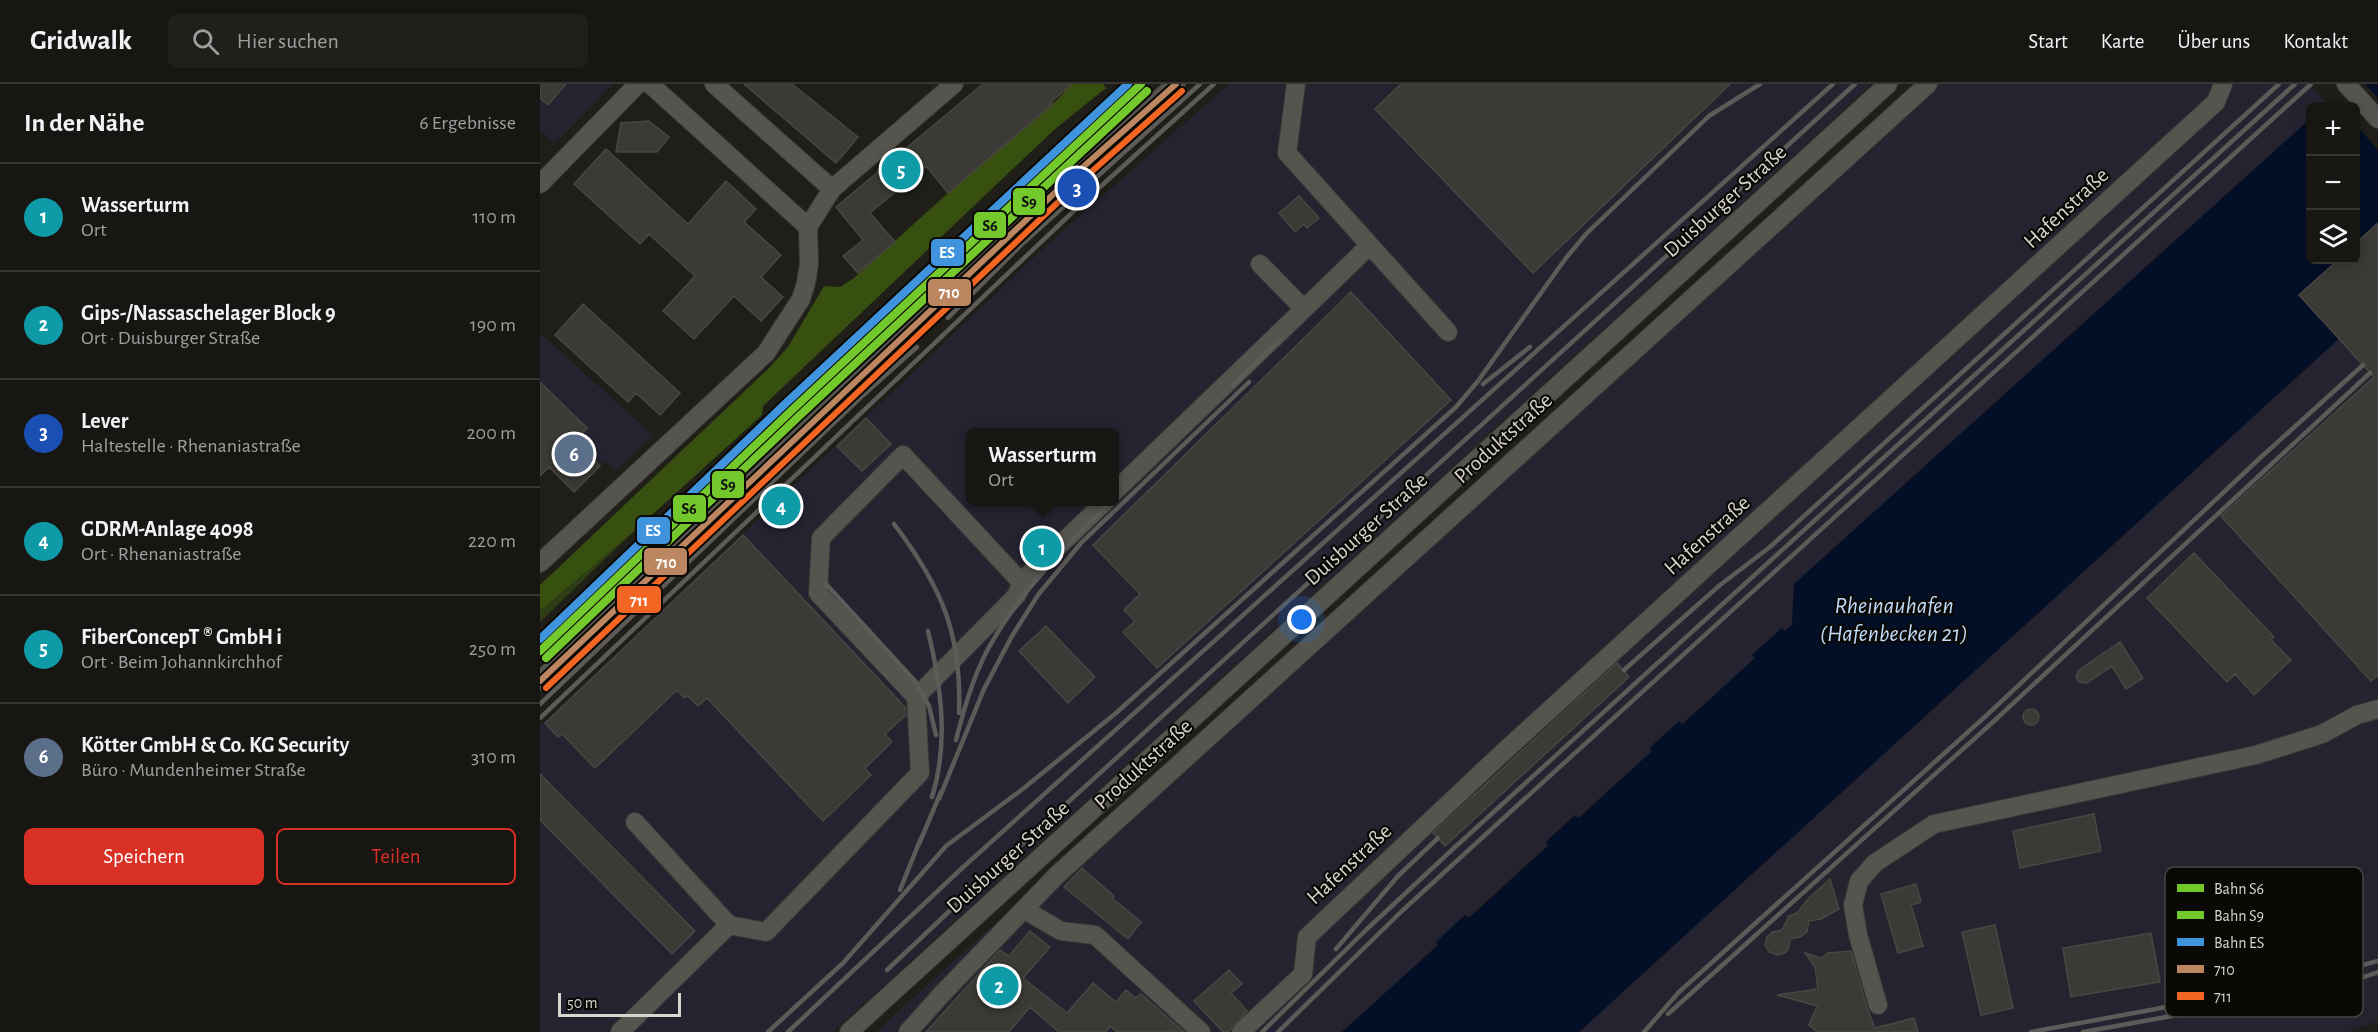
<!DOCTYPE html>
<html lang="de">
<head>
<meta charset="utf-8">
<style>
  :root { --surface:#181612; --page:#211f1b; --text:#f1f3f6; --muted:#9f9f9f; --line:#363532; --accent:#d93025 }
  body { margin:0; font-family:"Alegreya Sans",sans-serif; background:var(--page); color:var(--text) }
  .controls { position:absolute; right:18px; top:18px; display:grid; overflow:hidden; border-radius:9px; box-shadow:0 3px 15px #0003 }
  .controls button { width:54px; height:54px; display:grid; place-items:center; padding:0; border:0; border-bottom:2px solid var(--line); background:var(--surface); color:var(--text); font:30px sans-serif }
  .scale { position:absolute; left:18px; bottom:15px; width:123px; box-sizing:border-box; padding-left:6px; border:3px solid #d8d5cf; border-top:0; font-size:16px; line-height:21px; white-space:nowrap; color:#d8d5cf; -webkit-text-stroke:4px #0a0905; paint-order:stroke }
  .you { position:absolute; left:762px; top:536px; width:21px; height:21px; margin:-15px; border:4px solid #fff; border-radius:50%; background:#1a73e8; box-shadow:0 0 0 9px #1a73e833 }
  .badge { display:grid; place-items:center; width:39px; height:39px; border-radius:50%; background:var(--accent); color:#fff; font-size:20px; font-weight:700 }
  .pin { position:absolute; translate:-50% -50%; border:3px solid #fff; box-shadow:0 2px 6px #0006 }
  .popup { position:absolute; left:426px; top:344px; width:153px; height:78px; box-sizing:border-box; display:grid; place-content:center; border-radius:9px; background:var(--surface); filter:drop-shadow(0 2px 4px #0005); font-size:20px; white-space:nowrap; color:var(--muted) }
  .popup b { font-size:22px; color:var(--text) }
  .popup::after { content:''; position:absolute; left:50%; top:100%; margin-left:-12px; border:12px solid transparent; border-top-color:var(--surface) }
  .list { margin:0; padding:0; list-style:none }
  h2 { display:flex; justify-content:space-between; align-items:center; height:78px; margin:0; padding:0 24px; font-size:26px }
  h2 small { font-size:20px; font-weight:400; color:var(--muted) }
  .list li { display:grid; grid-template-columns:39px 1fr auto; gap:18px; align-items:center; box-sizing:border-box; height:108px; padding:0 24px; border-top:2px solid var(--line) }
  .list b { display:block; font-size:22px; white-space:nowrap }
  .list p { margin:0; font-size:20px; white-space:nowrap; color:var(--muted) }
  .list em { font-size:20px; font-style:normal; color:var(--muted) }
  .actions { display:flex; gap:12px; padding:18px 24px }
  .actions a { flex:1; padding:14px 0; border:2px solid var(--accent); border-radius:9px; text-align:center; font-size:21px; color:var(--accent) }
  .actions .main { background:var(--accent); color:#fff }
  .icon { flex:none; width:33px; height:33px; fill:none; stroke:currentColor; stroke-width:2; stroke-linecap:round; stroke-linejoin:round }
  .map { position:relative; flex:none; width:1838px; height:948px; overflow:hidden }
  header { display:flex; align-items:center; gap:36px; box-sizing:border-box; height:84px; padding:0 30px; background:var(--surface); border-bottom:2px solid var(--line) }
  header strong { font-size:28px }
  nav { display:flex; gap:33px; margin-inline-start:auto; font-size:21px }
  .search { width:420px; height:54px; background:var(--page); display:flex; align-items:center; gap:15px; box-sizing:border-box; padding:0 21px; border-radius:9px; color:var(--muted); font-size:22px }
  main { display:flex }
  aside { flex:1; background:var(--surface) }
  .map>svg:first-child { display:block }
  .industrial { fill:#252330; fill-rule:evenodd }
  .green { fill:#2d3d15 }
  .forest { fill:#37500f }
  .water { fill:#030f26 }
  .pier { fill:#201e18 }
  .building { fill:#3b3a36; stroke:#4a4742; stroke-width:1.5 }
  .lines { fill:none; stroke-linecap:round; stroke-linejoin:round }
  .minor-casing { stroke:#3a3935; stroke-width:20 }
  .minor { stroke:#56544f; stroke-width:18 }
  .rail { stroke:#5c5b58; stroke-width:4.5 }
  .bus-1-casing { stroke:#0a0905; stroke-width:10 }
  .bus-2-casing { stroke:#0a0905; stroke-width:10 }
  .bus-1 { stroke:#bb8660; stroke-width:6 }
  .bus-2 { stroke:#f26522; stroke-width:6 }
  .rail-1-casing { stroke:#0a0905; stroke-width:12 }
  .rail-2-casing { stroke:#0a0905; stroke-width:12 }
  .rail-3-casing { stroke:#0a0905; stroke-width:12 }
  .rail-1 { stroke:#73c82c; stroke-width:8 }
  .rail-2 { stroke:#73c82c; stroke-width:8 }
  .rail-3 { stroke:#4094de; stroke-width:8 }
  .labels { text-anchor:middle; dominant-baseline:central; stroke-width:4.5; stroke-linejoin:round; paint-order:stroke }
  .street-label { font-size:22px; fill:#d8d5cf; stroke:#0a0905 }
  .water-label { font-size:24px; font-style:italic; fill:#bfdafa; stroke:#0a0905 }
  .key { fill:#0a0905; stroke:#484642; stroke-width:1.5 }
  .key-label { font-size:16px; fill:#d8d5cf }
  .line-badge { stroke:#0a0905; stroke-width:2 }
  .badge-label { font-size:16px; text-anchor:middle; font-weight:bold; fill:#fff }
  .pale-badge-label { font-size:16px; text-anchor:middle; font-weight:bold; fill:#111 }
</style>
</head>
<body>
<header>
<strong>Gridwalk</strong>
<div class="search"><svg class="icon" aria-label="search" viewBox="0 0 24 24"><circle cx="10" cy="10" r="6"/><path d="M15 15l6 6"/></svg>Hier suchen</div>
<nav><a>Start</a><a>Karte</a><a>Über uns</a><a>Kontakt</a></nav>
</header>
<main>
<aside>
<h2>In der Nähe<small>6 Ergebnisse</small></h2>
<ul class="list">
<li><span class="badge" style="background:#0f9aa8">1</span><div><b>Wasserturm</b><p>Ort</p></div><em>110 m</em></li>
<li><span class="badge" style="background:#0f9aa8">2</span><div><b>Gips-/Nassaschelager Block 9</b><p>Ort · Duisburger Straße</p></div><em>190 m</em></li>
<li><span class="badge" style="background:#1a4fb4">3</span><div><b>Lever</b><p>Haltestelle · Rhenaniastraße</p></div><em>200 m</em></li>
<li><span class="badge" style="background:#0f9aa8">4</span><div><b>GDRM-Anlage 4098</b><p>Ort · Rhenaniastraße</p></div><em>220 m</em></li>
<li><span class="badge" style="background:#0f9aa8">5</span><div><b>FiberConcepT ® GmbH i</b><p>Ort · Beim Johannkirchhof</p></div><em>250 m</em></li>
<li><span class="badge" style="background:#5c6f8a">6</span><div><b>Kötter GmbH &amp; Co. KG Security</b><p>Büro · Mundenheimer Straße</p></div><em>310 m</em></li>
</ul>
<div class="actions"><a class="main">Speichern</a><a>Teilen</a></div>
</aside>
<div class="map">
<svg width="1838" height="948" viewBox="0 0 1838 948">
  <rect width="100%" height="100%" fill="#201e18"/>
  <path class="industrial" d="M0,0H73L15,59L0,47Z
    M689,0H1332L293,948H0V642L507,161ZM430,348H574V418H430Z
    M1376,0H1769L1787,20L1784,22H1770V35L1254,500L1252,541L1245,547L1242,544L1212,571L1215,574L1142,640L1139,637L1110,663L1112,667L1038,734L1035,731L1006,758L1008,761L928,834L925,831L896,858L898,861L802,948H336Z
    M1838,219V937L1808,948H1039Z
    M0,249L113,351L76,387L65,377L60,382L34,357L0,392Z"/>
  <path class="green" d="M91,450L0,538V527Z"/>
  <path class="forest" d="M532,0H563L566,4L515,45L223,322L222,331L91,450L0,527V501L227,286L248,263L284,202L300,203L314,194L408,109L513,20Z"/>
  <path class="water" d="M1821,0H1838V219L1039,948H802L898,861L896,858L925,831L929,834L1008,762L1006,758L1035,731L1039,734L1112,667L1110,664L1139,637L1143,640L1215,574L1212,571L1242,544L1245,547L1252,541L1254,500L1770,35V176H1816V22H1784Z"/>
  <path class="pier" d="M1816,0H1825L1838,14V66L1816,41V22H1798L1791,14Z"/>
  <path class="building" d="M0,0H26L8,21L0,14Z
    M204,0H252L318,53L296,79Z
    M443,0H532L511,18L513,20L408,109L386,82L330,129L355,158L318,189L303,172L323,156L296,123Z
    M861,0H1190L993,189L835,25Z
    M109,37L129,53L117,68H76L81,39Z
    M66,65L148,140L186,97L216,125L204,138L241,171L221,193L243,213L221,237L194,212L154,255L123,227L155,192L109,150L100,160L34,100Z
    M759,112L779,134L767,144L764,140L755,148L739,129Z
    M1838,139V591L1831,597L1681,432L1834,293L1759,211L1798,176H1815V160Z
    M811,208L911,316L617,584L583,548L595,537L584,526L600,510L553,461Z
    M43,220L140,309L120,331L96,309L88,318L15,251Z
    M0,298L47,344L35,357L60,382L34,408L9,383L0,392Z
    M326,334L351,360L322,387L297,362Z
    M203,451L365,623L366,631L345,650L352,658L325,684L331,691L283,737L167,614L158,622L147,611L144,614L137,606L55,684L22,650L18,653L5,639Z
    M503,452L508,457L495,469L490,464Z
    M1654,469L1734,553L1731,556L1751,576L1714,611L1695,590L1687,598L1607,514Z
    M506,542L555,593L528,619L479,567Z
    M1580,558L1603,594L1586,605L1572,582L1547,599L1539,598L1536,593L1539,586Z
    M1077,579L1089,593L905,762L893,749Z
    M1483 633a8 8 0 1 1 16 0a8 8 0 1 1-16 0Z
    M0,690L155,847L132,870L0,736Z
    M1554,730L1561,767L1480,784L1473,747Z
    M542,784L574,812L572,814L601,838L588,855L524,803Z
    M1290,795L1299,825L1281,835L1269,837L1267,848L1260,853L1250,855L1249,863L1245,869L1237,871L1229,868L1225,861L1227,853L1233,848L1242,846L1249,832L1257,829L1269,814Z
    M1376,800L1381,818L1371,821L1383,862L1358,869L1341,810Z
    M1455,841L1473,924L1441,931L1422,848Z
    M490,847L510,863L483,894L527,929L553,899L576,918L586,906L595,914L601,910L644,948H577L570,942L566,948H519L490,923L469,948H386L460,866L469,872Z
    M1611,849L1620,898L1531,913L1523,864Z
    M1311,867L1327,924L1335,944L1374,934L1378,948H1277L1269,941L1277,922L1237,911L1278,905L1275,883L1265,869L1281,874L1288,869Z
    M689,886L702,900L691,909L707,927L688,948H683L654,917Z"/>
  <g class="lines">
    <defs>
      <path id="minor" d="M110,0L268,143
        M174,0L292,105
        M756,0L747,69L908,248
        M1806,0L1838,35
        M0,100L98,0
        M720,180L764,225L829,162
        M574,408L764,225
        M0,479L226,269L261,215L266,199L269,180L268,143L292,105L414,0
        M0,597L524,100L636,0
        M376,613L477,511L481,498
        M95,738L189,841L226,848L380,689L376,613L278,509L281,454L363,371L481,498L565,418
        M485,826L521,847L555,851L661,948
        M1338,921L1318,851L1313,821L1319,797L1335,779L1394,740L1716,671L1782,650L1817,631L1838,625
        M80,948L189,841
        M309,948L1348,0
        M368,948L401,911L517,791L1388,0
        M701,948L763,890L767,853L958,673L1676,18L1683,0"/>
    </defs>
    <use href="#minor" class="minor-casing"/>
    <use href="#minor" class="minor"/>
    <path class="rail" d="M408,234L481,161L660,0
      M943,300L990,263
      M693,301L740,256
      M354,440C401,502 422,549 419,629
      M286,500L375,597L389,622L396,651
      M388,547C401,601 409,659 392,713
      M1084,586L1180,501L1230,463L1739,0
      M0,620L321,313L377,263
      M0,634L539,122L674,0
      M416,656C424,625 433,593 448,565C479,509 525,462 571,418
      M399,715L444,605L472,552L498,511L541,459L709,298
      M379,760L401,708
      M360,806L381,754
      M796,865L858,792L898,754
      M347,886L435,803L1315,0
      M1128,930L1453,638L1830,289
      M228,948L303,879L406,762L484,704L576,629L916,323L938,297L1026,174L1046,150L1169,32L1220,0
      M248,948L420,786L1293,0
      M722,948L826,846L914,764L1755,0
      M738,948L863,826L979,720L1771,0
      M1104,948L1139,908L1448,630L1719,375L1823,281
      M1491,948L1757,899L1838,877
      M1543,948L1760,909L1818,895L1838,888"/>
    <defs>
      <path id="bus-1" d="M0,597L524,100L636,0"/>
      <path id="bus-2" d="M6,604L530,107L642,7"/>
    </defs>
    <use href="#bus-1" class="bus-1-casing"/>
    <use href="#bus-2" class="bus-2-casing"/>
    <use href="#bus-1" class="bus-1"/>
    <use href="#bus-2" class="bus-2"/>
    <defs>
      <path id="rail-1" d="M0,567L251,327L601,0"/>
      <path id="rail-2" d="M6,574L257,334L607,7"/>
      <path id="rail-3" d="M0,555L245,320L588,0"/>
    </defs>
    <use href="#rail-1" class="rail-1-casing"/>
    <use href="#rail-2" class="rail-2-casing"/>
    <use href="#rail-3" class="rail-3-casing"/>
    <use href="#rail-1" class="rail-1"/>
    <use href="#rail-2" class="rail-2"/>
    <use href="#rail-3" class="rail-3"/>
  </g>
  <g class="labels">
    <g class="street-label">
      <text transform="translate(1185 117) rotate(-42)">Duisburger Straße</text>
      <text transform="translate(1526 124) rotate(-43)">Hafenstraße</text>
      <text transform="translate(963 354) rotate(-42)">Produktstraße</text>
      <text transform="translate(826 445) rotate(-42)">Duisburger Straße</text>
      <text transform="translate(1167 451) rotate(-42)">Hafenstraße</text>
      <text transform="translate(603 680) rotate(-42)">Produktstraße</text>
      <text transform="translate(468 773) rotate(-42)">Duisburger Straße</text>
      <text transform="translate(809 780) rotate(-43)">Hafenstraße</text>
    </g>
    <g class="water-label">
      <text x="1354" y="522">Rheinauhafen<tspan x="1354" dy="28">(Hafenbecken 21)</tspan></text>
    </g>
  </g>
  <rect x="1625" y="783" width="198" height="150" rx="9" class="key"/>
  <rect x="1637" y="800" width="27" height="8" fill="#73c82c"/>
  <rect x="1637" y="827" width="27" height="8" fill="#73c82c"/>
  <rect x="1637" y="854" width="27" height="8" fill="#4094de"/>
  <rect x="1637" y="881" width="27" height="8" fill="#bb8660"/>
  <rect x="1637" y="908" width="27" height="8" fill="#f26522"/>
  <g class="key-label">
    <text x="1674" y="810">Bahn S6</text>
    <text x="1674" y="837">Bahn S9</text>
    <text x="1674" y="864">Bahn ES</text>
    <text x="1674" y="891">710</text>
    <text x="1674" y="918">711</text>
  </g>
  <g class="line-badge">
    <rect x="472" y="103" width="34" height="29" rx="6" fill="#73c82c"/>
    <rect x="433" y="127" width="34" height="28" rx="6" fill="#73c82c"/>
    <rect x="390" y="154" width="35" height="29" rx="6" fill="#4094de"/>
    <rect x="387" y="194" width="45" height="29" rx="6" fill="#bb8660"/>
    <rect x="171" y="386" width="34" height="29" rx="6" fill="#73c82c"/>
    <rect x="132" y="410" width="35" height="29" rx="6" fill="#73c82c"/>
    <rect x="96" y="432" width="35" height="29" rx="6" fill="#4094de"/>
    <rect x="103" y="463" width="45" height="29" rx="6" fill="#bb8660"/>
    <rect x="76" y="501" width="46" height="29" rx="6" fill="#f26522"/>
  </g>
  <g class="badge-label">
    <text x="407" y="174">ES</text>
    <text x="409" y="214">710</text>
    <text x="113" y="452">ES</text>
    <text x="126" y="484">710</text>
    <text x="99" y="522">711</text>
  </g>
  <g class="pale-badge-label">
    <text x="489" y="123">S9</text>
    <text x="450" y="147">S6</text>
    <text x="188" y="406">S9</text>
    <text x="149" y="430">S6</text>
  </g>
</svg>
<div class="controls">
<button>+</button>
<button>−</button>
<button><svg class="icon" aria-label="layers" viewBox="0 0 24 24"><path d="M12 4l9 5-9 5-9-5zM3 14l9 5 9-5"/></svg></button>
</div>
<div class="scale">50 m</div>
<div class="you"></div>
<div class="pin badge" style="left:502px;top:464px;background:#0f9aa8">1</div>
<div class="popup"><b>Wasserturm</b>Ort</div>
<div class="pin badge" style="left:459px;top:902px;background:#0f9aa8">2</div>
<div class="pin badge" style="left:537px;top:104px;background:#1a4fb4">3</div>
<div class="pin badge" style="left:241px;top:422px;background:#0f9aa8">4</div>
<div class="pin badge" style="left:361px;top:86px;background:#0f9aa8">5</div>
<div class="pin badge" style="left:34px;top:370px;background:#5c6f8a">6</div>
</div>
</main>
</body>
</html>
